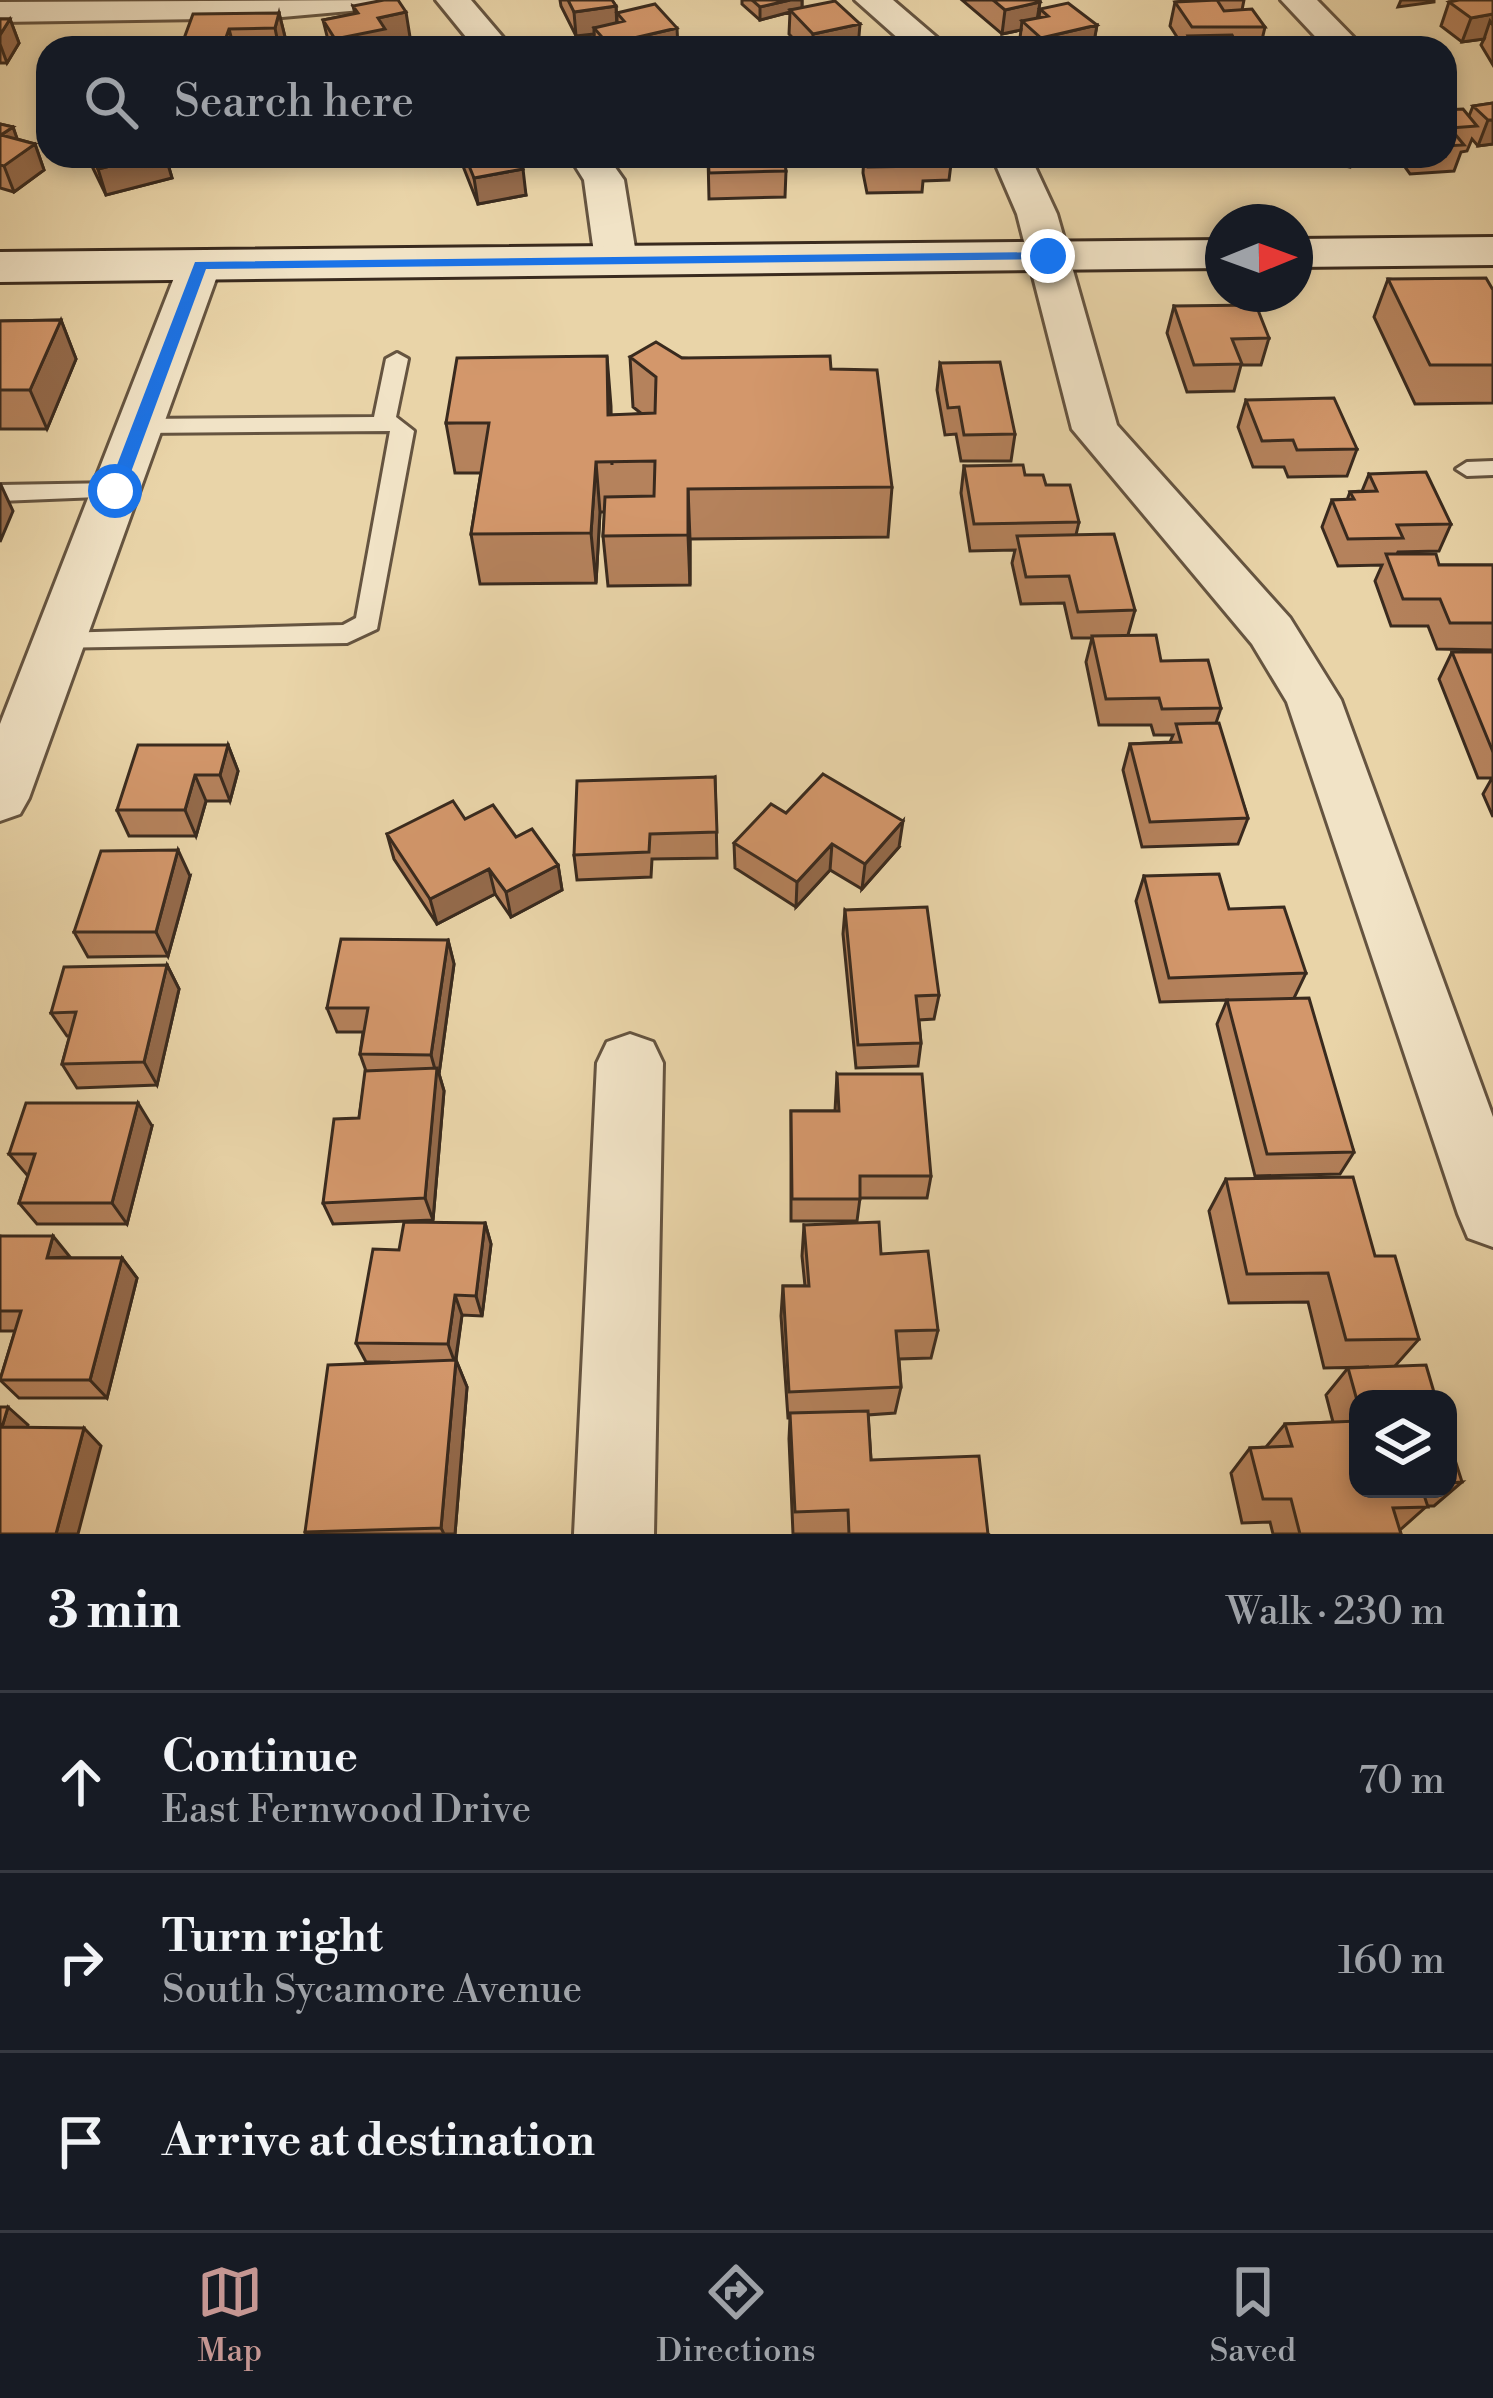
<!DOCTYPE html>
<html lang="en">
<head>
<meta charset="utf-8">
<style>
  :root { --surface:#171b24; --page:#20242c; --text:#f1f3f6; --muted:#9ea1a6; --line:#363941; --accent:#c59692 }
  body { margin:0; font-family:"Libre Bodoni",serif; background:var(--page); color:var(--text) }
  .controls { position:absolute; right:36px; bottom:36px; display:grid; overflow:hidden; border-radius:24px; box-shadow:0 6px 18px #0003 }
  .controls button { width:108px; height:108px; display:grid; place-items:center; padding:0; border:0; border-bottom:3px solid var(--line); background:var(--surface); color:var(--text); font:60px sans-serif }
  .compass { position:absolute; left:1205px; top:204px; width:108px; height:108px; border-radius:50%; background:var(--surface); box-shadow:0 6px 18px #0003; rotate:89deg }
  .stop { position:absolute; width:36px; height:36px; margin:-27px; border:9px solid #1a73e8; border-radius:50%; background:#fff }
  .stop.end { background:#1a73e8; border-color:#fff; box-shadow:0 3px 12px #0008 }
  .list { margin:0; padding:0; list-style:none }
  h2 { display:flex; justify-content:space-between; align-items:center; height:156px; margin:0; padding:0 48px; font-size:51px }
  h2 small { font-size:39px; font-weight:400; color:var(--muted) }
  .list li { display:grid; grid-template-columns:78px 1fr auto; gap:36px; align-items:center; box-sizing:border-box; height:180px; padding:0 48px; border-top:3px solid var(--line) }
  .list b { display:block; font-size:45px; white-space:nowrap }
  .list p { margin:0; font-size:39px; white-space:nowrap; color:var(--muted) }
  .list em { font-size:39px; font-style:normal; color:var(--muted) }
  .icon { flex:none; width:66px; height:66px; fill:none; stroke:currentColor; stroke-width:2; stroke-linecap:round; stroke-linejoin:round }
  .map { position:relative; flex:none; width:1493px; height:1534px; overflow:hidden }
  .search { position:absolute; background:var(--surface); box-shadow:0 6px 18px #0003; left:36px; right:36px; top:36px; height:132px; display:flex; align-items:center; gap:30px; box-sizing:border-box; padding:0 42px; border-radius:36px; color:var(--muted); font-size:45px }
  .sheet { height:696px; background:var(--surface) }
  nav { display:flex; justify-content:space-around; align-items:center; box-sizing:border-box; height:168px; border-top:3px solid var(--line); background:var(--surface); font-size:33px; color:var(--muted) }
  nav a { display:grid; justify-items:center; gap:6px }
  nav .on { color:var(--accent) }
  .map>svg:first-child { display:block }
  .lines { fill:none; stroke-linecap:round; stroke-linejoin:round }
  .lane-casing { stroke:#655440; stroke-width:6 }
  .street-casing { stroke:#655440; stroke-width:6 }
  .secondary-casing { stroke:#392a1e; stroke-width:6 }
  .lane { fill:#f1e3c6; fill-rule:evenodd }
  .street { fill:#f1e3c6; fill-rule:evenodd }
  .secondary { fill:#f1e3c6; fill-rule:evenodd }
  .wall { fill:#b5825c; stroke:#392a1e; stroke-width:3 }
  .shaded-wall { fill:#946a4b; stroke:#392a1e; stroke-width:3 }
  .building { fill:#d3976b; stroke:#392a1e; stroke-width:3 }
  .route { fill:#1a73e8 }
</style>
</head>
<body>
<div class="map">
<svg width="1493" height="1534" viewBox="0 0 1493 1534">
  <rect width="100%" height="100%" fill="#e9d4a8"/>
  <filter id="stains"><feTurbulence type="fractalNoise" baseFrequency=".00167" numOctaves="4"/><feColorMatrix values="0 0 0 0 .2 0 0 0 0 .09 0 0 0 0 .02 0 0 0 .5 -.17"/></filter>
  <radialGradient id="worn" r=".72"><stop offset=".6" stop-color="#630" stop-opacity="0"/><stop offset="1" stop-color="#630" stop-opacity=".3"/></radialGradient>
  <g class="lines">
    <defs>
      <path id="lane" d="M397,353L408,359L396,417L414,431L377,629L347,643L50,648L46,642L59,633L343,625L356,618L390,431L140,433L129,426L140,419L374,417L386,359Z
        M1493,461V475L1467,476L1456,469L1467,462Z
        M115,483L127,491L123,496L0,501V485Z"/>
      <path id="street" d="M378,0L373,7L361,10L271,18L0,22V2Z
        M436,0H471L512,48H475Z
        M855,0H893L949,48H909Z
        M1281,0H1317L1364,48H1326Z
        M569,156H607L624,180L637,260L631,269L616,273L601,269L595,260L584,180Z
        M992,156H1030L1057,214L1117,425L1290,618L1341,700L1493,1117V1247L1468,1238L1458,1214L1287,702L1252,644L1072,429L1017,214Z
        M200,252L215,256L221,265L29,798L20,814L0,821V724L179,265L185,256Z
        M630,1034L653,1042L663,1063L654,1534H574L597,1063L607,1042Z"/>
      <path id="secondary" d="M1493,237V265L1295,267V239Z
        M1223,240V268L0,282V252Z"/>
    </defs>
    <use href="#lane" class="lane-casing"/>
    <use href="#street" class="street-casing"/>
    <use href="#secondary" class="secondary-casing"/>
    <use href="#lane" class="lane"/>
    <use href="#street" class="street"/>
    <use href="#secondary" class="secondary"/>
  </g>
  <path class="wall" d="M560,0H612L616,6L617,23V13L678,44L698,48H595L594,34L576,36L561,6Z
    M742,0H802V7L858,48H802L789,34L790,12L760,20L742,4Z
    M962,0H1038L1040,2L1037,18H1039L1040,9L1097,25L1093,45L1121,48H1021L1019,46L1021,30L1002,34Z
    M1193,0H1244L1242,10L1265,27L1260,48H1184L1170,26L1175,2Z
    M1493,0V65L1481,45L1484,39L1462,42L1441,26L1449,2Z
    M353,6L410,37L387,41L388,46L433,48H330L323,20L355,14Z
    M279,13L285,37L282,48H183L182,44Z
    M0,19H10L19,43L7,63H0Z
    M1493,103V144L1478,146L1472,139L1467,151L1461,152L1454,171L1410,174L1397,156H1445V110L1469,116L1473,106Z
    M0,124L13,127L17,139L35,144L44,170L14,192L0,188Z
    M87,156H172L173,160L167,161L172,178L106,195Z
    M459,156H517L526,195L478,204Z
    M708,156L786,171L785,197L709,199Z
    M864,156H952L949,180L923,181L922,192L867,193L863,173Z
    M1293,156H1353L1350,167Z
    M1388,279L1493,290V403L1415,404L1374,317Z
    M1174,306L1269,338L1261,365H1241L1234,391L1187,392L1167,333Z
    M61,320L76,359L47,429H0V321Z
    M630,357L682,358L831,369L892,487L888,537L690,539V585L608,586L603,536L605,512H600L596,583L480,584L471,534L481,473H455L446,423L642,414L633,407Z
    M940,363L1015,434L1011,461H961L956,434L945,435L937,390Z
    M1246,400L1357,449L1347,476L1288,477L1284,467H1253L1238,427Z
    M964,466L1025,475L1046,485L1079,522L1076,535L1135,610L1128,635L1221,708L1216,723L1248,818L1238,844L1142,847L1123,770L1130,744L1170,742L1173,735H1154L1151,725H1099L1086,662L1092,638H1072L1064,603L1021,604L1012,563L1015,550L970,551L961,493Z
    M1369,474L1451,524L1439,551L1398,552L1397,554L1439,565H1493V650L1437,649L1428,626H1391L1375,581L1382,565L1338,566L1322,527L1332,500H1347L1350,492L1362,491Z
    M1452,652H1493V817L1483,794L1492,778H1478L1439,679Z
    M228,745L238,771L230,801H206L196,836H129L117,810Z
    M715,777L717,858L652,859L651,877L577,880L574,855Z
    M786,813L899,847L862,889L830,870L796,907L735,868L734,843Z
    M465,819L516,837L558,865L562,890L511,917L495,894L437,924L394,859L387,834Z
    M190,876L168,956L88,957L74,932Z
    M1144,876L1229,909L1306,973L1294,998L1354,1152L1340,1174L1255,1176L1217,1024L1227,1000L1160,1002L1136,901Z
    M845,910L939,995L934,1019L919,1020L921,1043L918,1066L856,1068L843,934Z
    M448,940L454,964L439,1074L444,1091L433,1220L333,1224L323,1203L359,1118L366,1071L360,1054L363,1032H337L327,1008Z
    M167,965L179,989L157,1085L77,1088L62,1064L70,1036H67L51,1013Z
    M837,1074L931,1176L927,1198H860L857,1221H791V1111H835Z
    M152,1126L127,1224H37L19,1203L28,1176L9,1154Z
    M1226,1179L1375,1256L1419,1339L1395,1366L1358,1399V1489H1448V1483L1462,1482L1434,1506H1427L1400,1530L1401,1534H1273L1270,1522L1242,1523L1231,1473L1250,1448L1266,1447L1285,1424L1333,1422L1326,1395L1348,1368L1369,1367L1324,1368L1308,1302L1229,1303L1209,1211Z
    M485,1223L491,1244L482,1316L462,1315L456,1360L467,1387L455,1534H306L305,1532L388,1362H366L356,1343L399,1250Z
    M804,1225L881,1254L938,1330L931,1358L899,1359L901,1387L895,1413L868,1415L871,1460L988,1534H793L789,1439L790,1418H788L781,1316L783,1286H805L802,1256Z
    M0,1236L70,1258H122L137,1278L107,1398H19L0,1380L15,1331H0Z"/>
  <path class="shaded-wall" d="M790,0H802V9L790,10V12L760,20V7Z
    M1401,0H1434V2L1398,7Z
    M1040,2L1036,26L1022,21L1021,30L1002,34L1005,10Z
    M616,6L617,31L594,28V34L576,36L574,12Z
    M406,12L410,37L387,41L389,48H337L335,39L378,18Z
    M279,13L285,37L282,48H279L275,28Z
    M1493,14V25L1490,21L1484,39L1462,42L1471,18Z
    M10,19L19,43L7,63L0,44V35Z
    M860,24L858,48H813V34Z
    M1097,25L1093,48H1040L1041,38Z
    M677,28L678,48H609L608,44Z
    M229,29L234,48H226L224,43Z
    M1488,120H1493V144L1478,146Z
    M13,127L22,153L35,144L44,170L14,192L4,166L1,135Z
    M151,156H172L173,160L167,161L172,178L106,195L98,169Z
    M523,169L526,195L478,204L474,178Z
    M61,320L76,359L47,429L30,390Z
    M607,356L611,406L612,465L608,415Z
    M596,462L600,512L596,583L591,533Z
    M0,483L13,511L0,542Z
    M688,489L690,539V585L688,535Z
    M228,745L238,771L230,801L220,775Z
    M195,775L206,801L196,836L185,810Z
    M903,821L899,847L862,889L865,864Z
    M832,844L830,870L796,907L797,882Z
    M178,850L190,876L168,956L156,932Z
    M558,865L562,890L511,917L506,892Z
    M489,869L495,894L437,924L430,899Z
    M448,940L454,964L439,1074L444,1091L433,1220L425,1198L436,1073L431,1055Z
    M167,965L179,989L157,1085L144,1062Z
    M138,1103L152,1126L127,1224L112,1203Z
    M485,1223L491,1244L482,1316L476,1296Z
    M53,1236L70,1257L47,1258Z
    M122,1258L137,1278L107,1398L90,1380Z
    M455,1295L462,1315L455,1363L448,1344Z
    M456,1360L467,1387L455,1534H444L441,1528Z
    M8,1407L28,1425L21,1445L2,1427Z
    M84,1428L101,1446L78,1534H56Z"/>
  <path class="building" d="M384,0H398L406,12L378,18L385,29L335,39L323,20L358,13L353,6Z
    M568,0H612L616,6L574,12Z
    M752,0H790L760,7Z
    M993,0H1038L1040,2L1005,10Z
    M1217,0L1224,11L1252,9L1265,27H1192L1175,2Z
    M1459,0H1493V14L1471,18L1449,2Z
    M835,1L860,24L813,34L790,10Z
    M1068,3L1097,25L1041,38L1022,21L1048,16L1040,9Z
    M655,4L677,28L608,44L594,28L624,21L617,13Z
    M279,13L275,28L229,29L224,43L182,44L193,14Z
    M0,19H10L0,35Z
    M1232,35L1235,41H1254L1259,48H1194L1188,36Z
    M426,38L433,48H378Z
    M693,41L698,48H656Z
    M1117,43L1121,48H1073Z
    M1493,103V120H1488L1473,106Z
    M1463,109L1477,126L1450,128L1464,145L1445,146V110Z
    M0,124L13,127L1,135L35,144L4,166L0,165Z
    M91,156H151L98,169Z
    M465,156H517L523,169L474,178Z
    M708,156H784L786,171L709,173Z
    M866,156H922L924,166L868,167Z
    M1486,278L1493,290V365H1430L1388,279Z
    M1256,305L1269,338L1232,339L1242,364L1194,365L1174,306Z
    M61,320L30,390H0V321Z
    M656,342L682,358L830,356L831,369L877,370L892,487L688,489V535L603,536L605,497L654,496L655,461L596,462L591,533L471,534L489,423H446L457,358L607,356L608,415L655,413L656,377L630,357Z
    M1000,362L1015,434L964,435L959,407L948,408L940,363Z
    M1334,398L1357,449L1297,450L1293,440L1262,441L1246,400Z
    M1023,465L1025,475H1043L1046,485H1070L1079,522L974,524L964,466Z
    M1426,472L1451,524L1397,525L1403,538L1348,539L1332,500L1354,499L1350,492L1377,491L1369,474Z
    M1114,534L1135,610L1078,612L1069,576L1026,577L1017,536Z
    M1386,554H1436L1439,565H1493V623H1450L1440,599H1403Z
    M1156,635L1161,661L1208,660L1221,708L1162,709L1159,698L1106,699L1092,636Z
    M1452,652H1493V752Z
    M1219,723L1248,818L1150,822L1130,744L1181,742L1176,724Z
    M138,745H228L220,775H195L185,810H117Z
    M823,774L903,821L865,864L832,844L797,882L734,843L771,804L786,813Z
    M715,777L717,832L650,834L649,852L574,855L577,781Z
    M453,801L465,819L493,805L516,837L532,829L558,865L506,892L489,869L430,899L387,834Z
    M178,850L156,932H74L101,851Z
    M1219,874L1229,909L1284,907L1306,973L1169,978L1144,876Z
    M927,907L939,995L916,996L921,1043L858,1045L845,910Z
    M341,939L448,940L431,1055L360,1054L368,1008H327Z
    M167,965L144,1062L62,1064L76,1012L51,1013L64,967Z
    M1309,998L1354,1152L1267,1154L1227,1000Z
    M437,1068L425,1198L323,1203L334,1119L359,1118L365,1071Z
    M837,1074H922L931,1176H860V1199H792L791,1111H839Z
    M26,1103H138L112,1203H19L35,1154H9Z
    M1353,1177L1375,1256H1395L1419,1339L1346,1340L1328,1273L1247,1274L1226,1179Z
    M404,1222L485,1223L476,1296L455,1295L448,1344L356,1343L373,1249L399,1250Z
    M879,1222L881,1254L928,1251L938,1330L896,1331L901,1387L789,1392L783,1286H809L804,1225Z
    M0,1236H53L47,1258H122L90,1380H0L21,1311H0Z
    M456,1360L441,1528L305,1532L328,1365Z
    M1426,1365L1436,1399H1358V1404L1348,1368Z
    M0,1407H8L2,1427L84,1428L56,1534H0Z
    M868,1411L871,1460L979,1456L988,1534H849L848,1510L795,1512L790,1413Z
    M1358,1421V1489H1422L1428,1507L1393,1508L1401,1534H1300L1291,1499H1263L1250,1448L1292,1446L1285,1424Z
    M1448,1438L1462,1482L1448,1483Z"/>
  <path class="route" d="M1048,252L1053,259L206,269L124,491L115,497L107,491L195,262Z"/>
  <rect width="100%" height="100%" filter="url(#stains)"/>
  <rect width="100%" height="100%" fill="url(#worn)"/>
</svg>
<div class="controls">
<button><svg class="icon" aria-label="layers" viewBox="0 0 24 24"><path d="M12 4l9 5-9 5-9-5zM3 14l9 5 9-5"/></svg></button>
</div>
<svg class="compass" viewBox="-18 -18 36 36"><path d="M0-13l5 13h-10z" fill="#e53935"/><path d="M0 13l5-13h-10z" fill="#9ea1a6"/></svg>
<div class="stop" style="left:115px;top:491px"></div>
<div class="stop end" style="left:1048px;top:256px"></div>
<div class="search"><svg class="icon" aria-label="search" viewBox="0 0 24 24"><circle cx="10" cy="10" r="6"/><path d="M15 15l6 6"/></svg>Search here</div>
</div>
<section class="sheet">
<h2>3 min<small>Walk · 230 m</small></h2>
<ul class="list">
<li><svg class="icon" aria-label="ahead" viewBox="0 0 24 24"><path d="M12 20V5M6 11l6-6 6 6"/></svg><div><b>Continue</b><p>East Fernwood Drive</p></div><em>70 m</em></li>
<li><svg class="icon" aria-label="right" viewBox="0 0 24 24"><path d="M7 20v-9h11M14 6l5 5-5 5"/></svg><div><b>Turn right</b><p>South Sycamore Avenue</p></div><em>160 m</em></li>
<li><svg class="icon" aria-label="arrive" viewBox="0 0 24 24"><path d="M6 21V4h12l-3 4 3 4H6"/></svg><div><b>Arrive at destination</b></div></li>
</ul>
</section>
<nav>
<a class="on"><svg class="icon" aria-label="map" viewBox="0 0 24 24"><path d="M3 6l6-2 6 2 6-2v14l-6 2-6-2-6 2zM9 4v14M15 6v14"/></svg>Map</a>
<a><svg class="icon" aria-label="directions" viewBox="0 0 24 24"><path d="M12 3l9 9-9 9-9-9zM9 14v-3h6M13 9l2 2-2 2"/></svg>Directions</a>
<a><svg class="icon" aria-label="saved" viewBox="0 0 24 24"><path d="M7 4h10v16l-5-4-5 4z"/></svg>Saved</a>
</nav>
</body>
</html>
